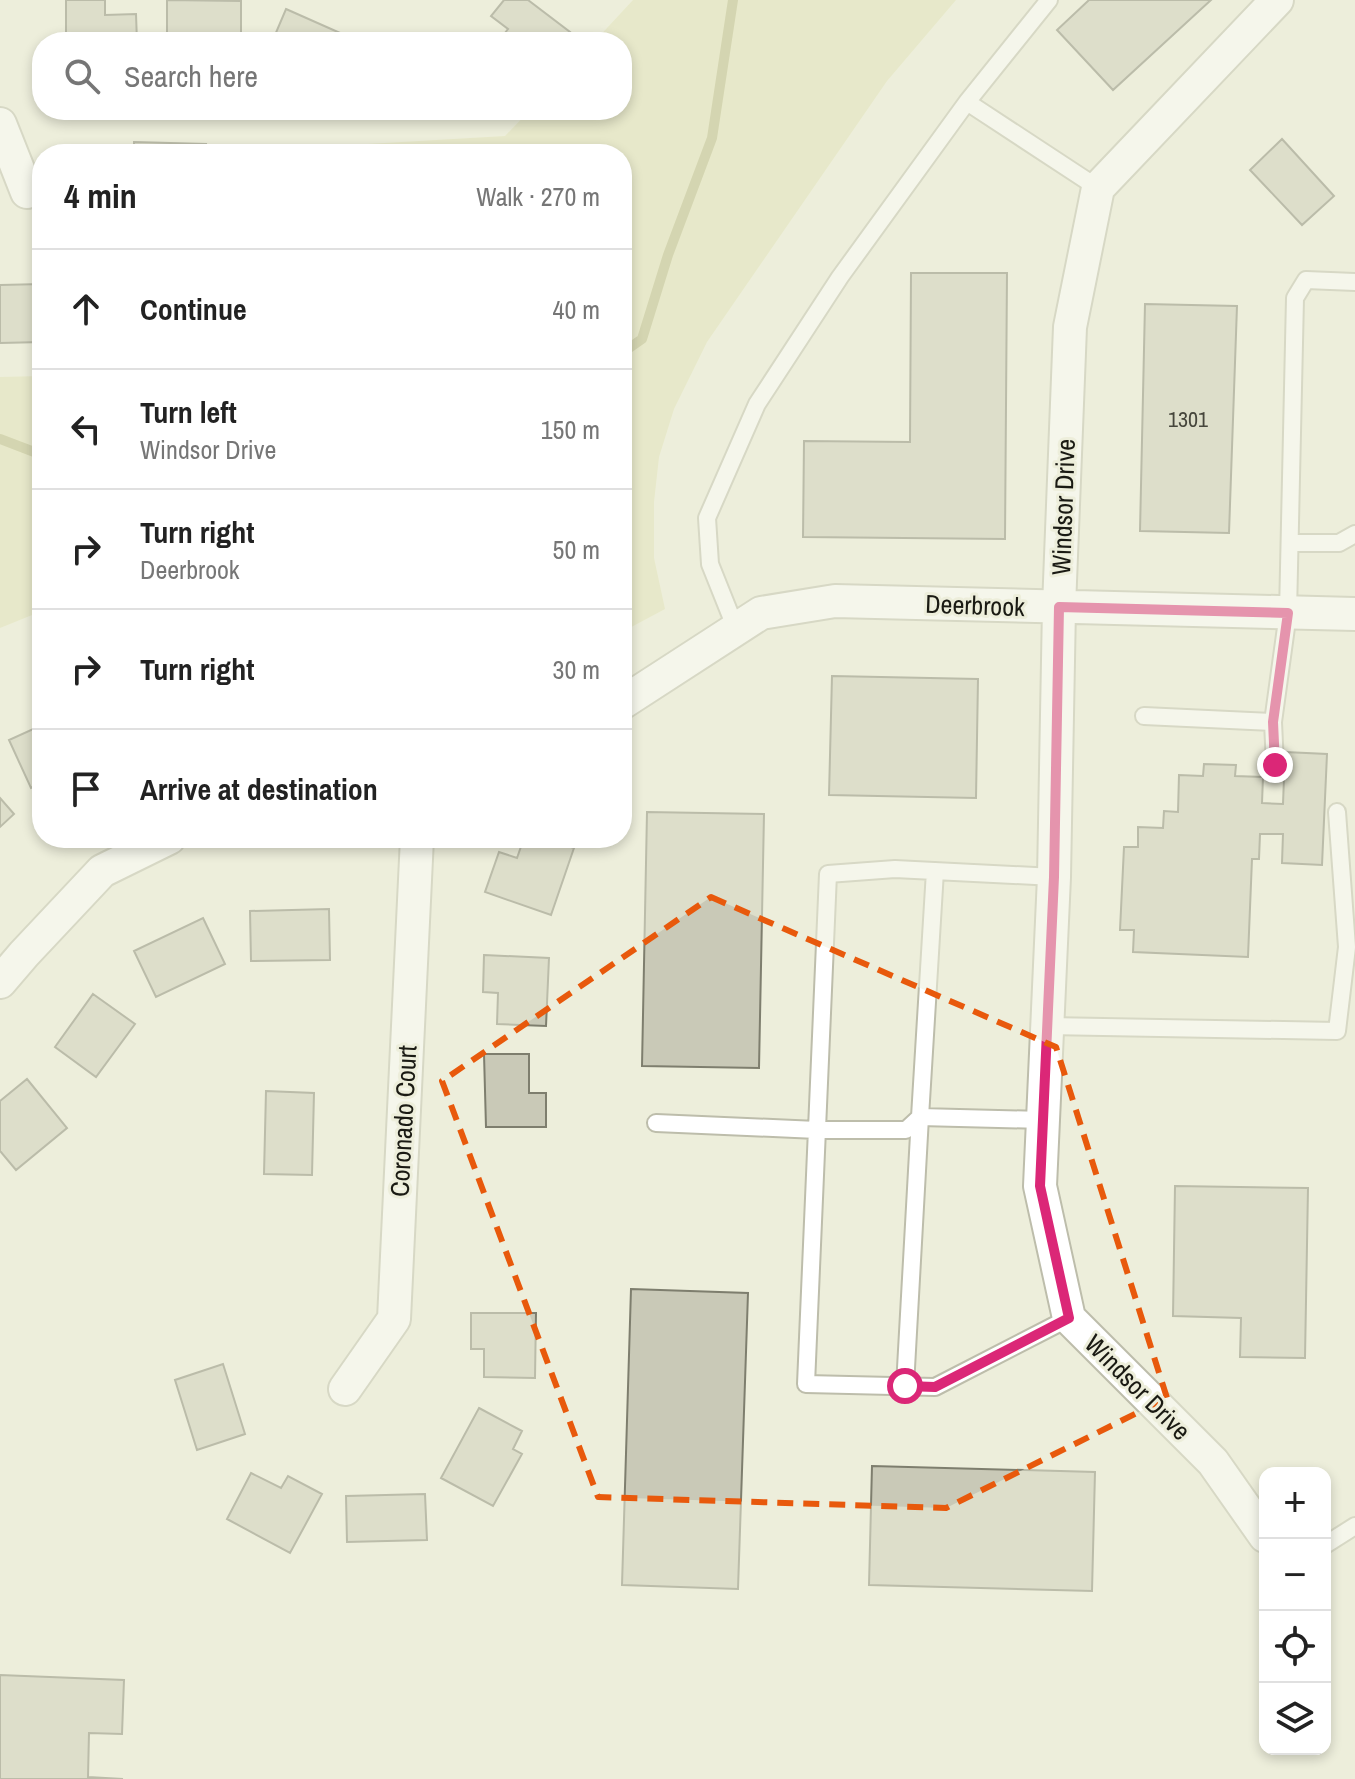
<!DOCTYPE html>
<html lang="en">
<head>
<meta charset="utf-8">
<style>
  :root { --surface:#fff; --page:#f2f2f2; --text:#222; --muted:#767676; --line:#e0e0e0 }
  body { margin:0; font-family:"Archivo Narrow",sans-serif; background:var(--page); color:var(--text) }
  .controls { position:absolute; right:24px; bottom:24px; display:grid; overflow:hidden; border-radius:16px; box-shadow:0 4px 12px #0003 }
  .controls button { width:72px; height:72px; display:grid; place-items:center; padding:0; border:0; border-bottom:2px solid var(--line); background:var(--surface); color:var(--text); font:40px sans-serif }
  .stop { position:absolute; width:24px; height:24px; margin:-18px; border:6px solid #db2777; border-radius:50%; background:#fff }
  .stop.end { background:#db2777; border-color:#fff; box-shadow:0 2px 8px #0008 }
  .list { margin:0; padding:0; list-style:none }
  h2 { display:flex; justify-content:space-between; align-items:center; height:104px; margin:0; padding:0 32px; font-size:34px }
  h2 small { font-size:26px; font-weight:400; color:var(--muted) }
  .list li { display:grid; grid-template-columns:52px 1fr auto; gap:24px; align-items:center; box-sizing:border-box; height:120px; padding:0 32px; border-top:2px solid var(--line) }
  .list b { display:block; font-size:30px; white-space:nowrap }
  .list p { margin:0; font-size:26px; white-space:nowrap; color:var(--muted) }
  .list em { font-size:26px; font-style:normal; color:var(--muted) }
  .icon { flex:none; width:44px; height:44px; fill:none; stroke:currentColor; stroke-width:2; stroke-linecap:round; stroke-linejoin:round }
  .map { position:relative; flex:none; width:1355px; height:1779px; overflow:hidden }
  .search { position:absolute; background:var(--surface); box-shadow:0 4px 12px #0003; left:32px; top:32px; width:600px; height:88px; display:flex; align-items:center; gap:20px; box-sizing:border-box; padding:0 28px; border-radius:32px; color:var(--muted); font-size:30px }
  .panel { position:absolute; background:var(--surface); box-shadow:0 4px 12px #0003; left:32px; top:144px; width:600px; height:704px; border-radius:32px }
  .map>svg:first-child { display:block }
  .green { fill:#e1e1b5 }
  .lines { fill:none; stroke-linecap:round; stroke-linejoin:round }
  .stream { stroke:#b6b67f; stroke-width:10 }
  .building { fill:#c9c9b7; stroke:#7e7e6e; stroke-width:2 }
  .lane-casing { stroke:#bdbdab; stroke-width:20 }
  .street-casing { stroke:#bdbdab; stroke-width:36 }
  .lane { stroke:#fff; stroke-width:16 }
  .street { stroke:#fff; stroke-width:32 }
  .route { stroke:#db2777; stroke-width:10 }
  .marked { fill:none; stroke:#e8590c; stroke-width:6; stroke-dasharray:16 10; stroke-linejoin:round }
  .labels { text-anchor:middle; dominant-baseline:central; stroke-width:6; stroke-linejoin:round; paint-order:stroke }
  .number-label { font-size:22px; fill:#46463c }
  .street-label { font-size:26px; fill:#1a1a13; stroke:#edeedb }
</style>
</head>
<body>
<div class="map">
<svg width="1355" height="1779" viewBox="0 0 1355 1779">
  <rect width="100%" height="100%" fill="#edeedb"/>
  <path class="green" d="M633,0H956L887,81L707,342L674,409L659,457L654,502V558L665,609L622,632L627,427L622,429V154H313L316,147L505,136L530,110H622V42H594Z
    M42,376V611L0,628V377Z"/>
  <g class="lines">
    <path class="stream" d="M622,353L642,339L668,255L712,138L733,0
      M0,439L42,455"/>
  </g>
  <path class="building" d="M66,0H105V15L136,14L137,42H66Z
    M167,0L241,1V42H167Z
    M504,0H528L570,32L562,42H498L508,29L491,16Z
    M1089,0H1211L1113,90L1057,30Z
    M286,9L356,40L355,42H272Z
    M1282,139L1334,196L1302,225L1250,170Z
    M134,142L206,144L205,154H134Z
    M911,273H1007L1005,539L803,537L804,441L910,442Z
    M42,284V342L0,343V285Z
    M1145,304L1237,306L1229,533L1140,531Z
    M832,676L978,679L976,798L829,795Z
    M42,725V783L31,788L9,740Z
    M1285,752L1327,754L1322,865L1282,863L1283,834H1260L1259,859H1252L1248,957L1133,952L1134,930H1120L1124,847H1138V827L1163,828L1164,811L1178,812L1179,775L1203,776L1204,764L1236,765L1235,776L1263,777L1262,803L1283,804Z
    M0,798L14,814L0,827Z
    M647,812L764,814L759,1068L642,1066Z
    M524,838H544L574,848L551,915L485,892L499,852L517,858Z
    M329,909L330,960L251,961L250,911Z
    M203,918L225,964L156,997L134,951Z
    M484,955L549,958L546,1026L497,1024L498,993L483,992Z
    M93,994L135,1024L96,1077L55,1047Z
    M484,1054H529V1093H546V1127H486Z
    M27,1079L67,1128L16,1170L0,1151V1101Z
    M266,1091L314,1093L312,1175L264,1174Z
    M1175,1186L1308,1188L1305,1358L1240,1357L1241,1318L1173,1316Z
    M631,1289L748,1293L738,1589L622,1585Z
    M471,1313H536L535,1378L484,1377V1349H471Z
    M223,1364L245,1434L197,1450L175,1380Z
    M479,1408L522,1431L513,1449L522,1454L493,1506L441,1478Z
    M872,1466L1095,1472L1092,1591L869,1585Z
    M251,1473L281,1488L288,1476L322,1494L290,1553L227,1519Z
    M425,1494L427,1540L347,1542L346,1496Z
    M0,1675L124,1680L122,1734L89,1733L88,1777L123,1779H0Z"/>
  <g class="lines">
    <defs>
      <path id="lane" d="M967,102L1098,188
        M1290,543H1339L1355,534
        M736,629L710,564L707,518L757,404L840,277L967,102L1049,0
        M1144,716L1273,722L1288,613L1295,298L1306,280L1355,282
        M1273,722L1275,765
        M935,871L920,1117L1043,1120
        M1054,877L895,869L828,874L806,1384L935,1387L1069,1318
        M1047,1026L1337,1031L1347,947L1337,812
        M656,1123L817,1130H906L920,1117
        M905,1386L920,1117
        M1325,1545L1355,1526"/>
      <path id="street" d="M0,124L27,192
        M622,703L761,613L835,601L1355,614
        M0,982L24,954L102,871L169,838
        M345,1389L394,1319L417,838
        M1265,1536L1213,1462L1069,1318L1040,1186L1054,877L1059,607L1070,327L1098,188L1277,0"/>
    </defs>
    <use href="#lane" class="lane-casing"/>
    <use href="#street" class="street-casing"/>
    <use href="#lane" class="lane"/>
    <use href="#street" class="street"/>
  </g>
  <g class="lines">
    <path class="route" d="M905,1386L935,1387L1069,1318L1040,1186L1054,877L1059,607L1288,613L1273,722L1275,765"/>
  </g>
  <path d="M0 0H1355V1779H0ZM711,897L1056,1047L1167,1398L946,1508L598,1497L442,1081Z" fill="#edeedb" fill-opacity=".55" fill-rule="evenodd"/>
  <path class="marked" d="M711,897L1056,1047L1167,1398L946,1508L598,1497L442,1081Z"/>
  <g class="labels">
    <g class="number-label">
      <text x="1188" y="419">1301</text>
    </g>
    <g class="street-label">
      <text transform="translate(1063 507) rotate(-88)">Windsor Drive</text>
      <text transform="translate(975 605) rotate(2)">Deerbrook</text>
      <text transform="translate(403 1121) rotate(-87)">Coronado Court</text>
      <text transform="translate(1138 1387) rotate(45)">Windsor Drive</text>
    </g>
  </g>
</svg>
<div class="controls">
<button>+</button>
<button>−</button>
<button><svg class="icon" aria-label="locate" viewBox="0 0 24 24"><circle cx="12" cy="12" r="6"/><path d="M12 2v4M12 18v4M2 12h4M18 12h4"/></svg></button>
<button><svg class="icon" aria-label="layers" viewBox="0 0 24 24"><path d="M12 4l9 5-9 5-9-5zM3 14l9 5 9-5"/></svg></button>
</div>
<div class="stop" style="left:905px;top:1386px"></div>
<div class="stop end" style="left:1275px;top:765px"></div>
<div class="search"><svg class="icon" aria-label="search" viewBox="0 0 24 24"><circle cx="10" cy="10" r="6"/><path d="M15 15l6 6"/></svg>Search here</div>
<section class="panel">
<h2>4 min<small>Walk · 270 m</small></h2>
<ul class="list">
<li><svg class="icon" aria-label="ahead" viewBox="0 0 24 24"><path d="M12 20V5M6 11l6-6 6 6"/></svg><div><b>Continue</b></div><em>40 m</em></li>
<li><svg class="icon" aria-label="left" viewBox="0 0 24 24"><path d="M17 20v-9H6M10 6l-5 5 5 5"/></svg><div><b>Turn left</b><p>Windsor Drive</p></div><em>150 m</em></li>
<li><svg class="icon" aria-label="right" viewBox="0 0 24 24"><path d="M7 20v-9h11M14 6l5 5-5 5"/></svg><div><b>Turn right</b><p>Deerbrook</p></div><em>50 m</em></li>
<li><svg class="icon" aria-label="right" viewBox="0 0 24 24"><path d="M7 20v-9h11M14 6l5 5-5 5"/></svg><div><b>Turn right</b></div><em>30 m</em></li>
<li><svg class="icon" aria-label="arrive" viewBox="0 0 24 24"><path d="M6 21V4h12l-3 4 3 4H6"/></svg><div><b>Arrive at destination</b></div></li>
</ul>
</section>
</div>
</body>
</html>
